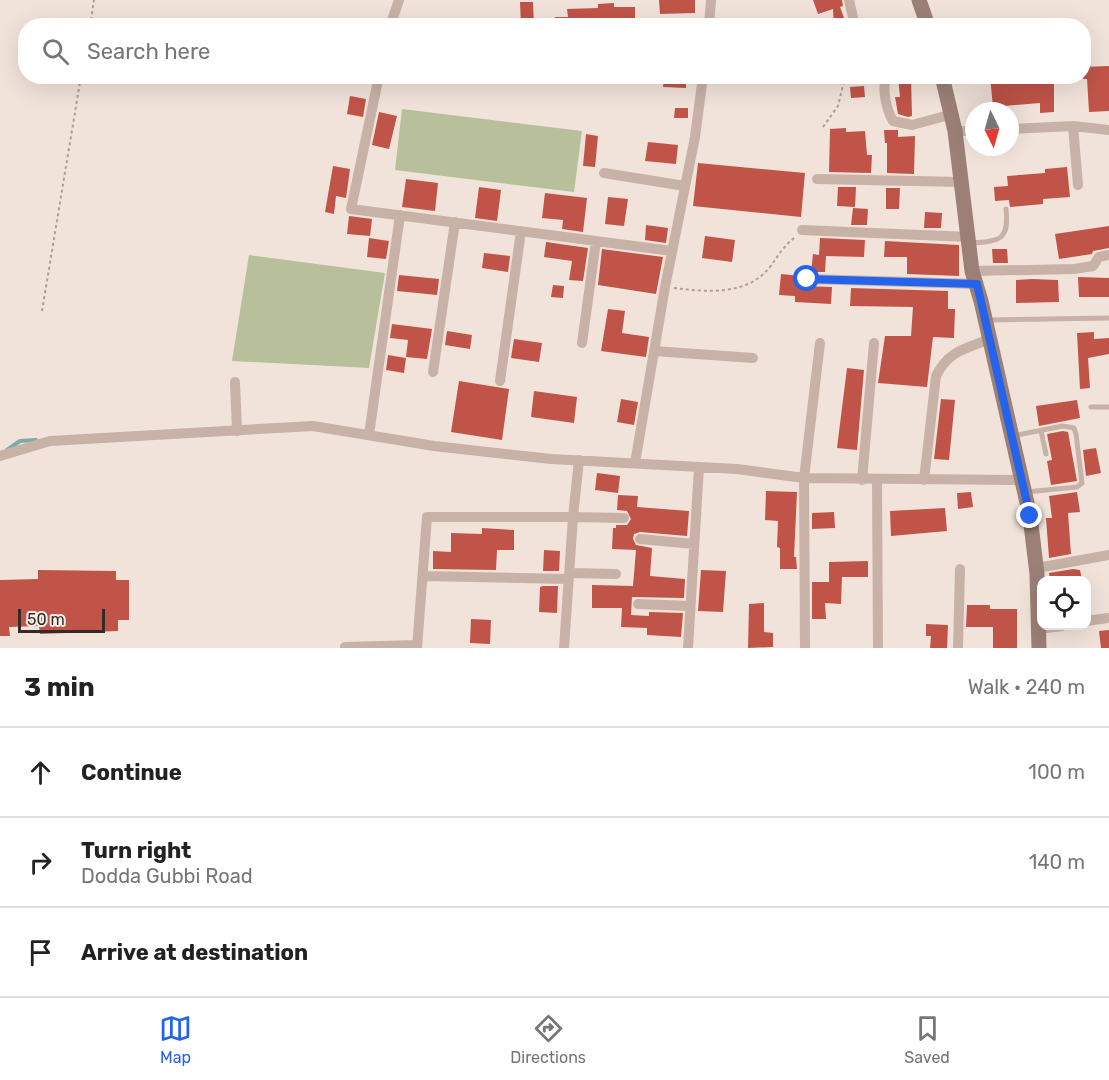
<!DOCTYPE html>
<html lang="en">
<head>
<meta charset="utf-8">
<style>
  :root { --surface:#fff; --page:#f6f6f6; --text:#222; --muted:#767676; --line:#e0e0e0; --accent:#2563eb }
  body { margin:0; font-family:Rubik,sans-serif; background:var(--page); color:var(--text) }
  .controls { position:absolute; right:18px; bottom:18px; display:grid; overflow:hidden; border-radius:12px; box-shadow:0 6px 24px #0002 }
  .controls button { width:54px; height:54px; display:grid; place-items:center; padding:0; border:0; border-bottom:2px solid var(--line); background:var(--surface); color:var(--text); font:30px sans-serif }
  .compass { position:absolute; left:965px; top:102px; width:54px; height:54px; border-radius:50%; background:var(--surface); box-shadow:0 6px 24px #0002; rotate:175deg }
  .scale { position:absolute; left:18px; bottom:15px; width:87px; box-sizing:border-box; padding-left:6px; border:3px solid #352a27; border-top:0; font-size:16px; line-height:21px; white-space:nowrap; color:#352a27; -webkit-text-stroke:4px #f8eee7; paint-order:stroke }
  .stop { position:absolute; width:18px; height:18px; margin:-14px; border:4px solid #2563eb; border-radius:50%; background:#fff }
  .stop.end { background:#2563eb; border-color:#fff; box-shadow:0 2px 6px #0008 }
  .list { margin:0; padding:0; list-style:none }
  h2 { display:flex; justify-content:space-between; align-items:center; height:78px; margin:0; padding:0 24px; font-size:26px }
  h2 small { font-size:20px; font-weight:400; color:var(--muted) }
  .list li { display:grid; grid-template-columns:39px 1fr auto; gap:18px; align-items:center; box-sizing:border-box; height:90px; padding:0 24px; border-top:2px solid var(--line) }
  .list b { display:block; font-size:22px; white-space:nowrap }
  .list p { margin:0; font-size:20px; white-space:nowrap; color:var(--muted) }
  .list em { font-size:20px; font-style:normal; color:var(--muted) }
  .icon { flex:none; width:33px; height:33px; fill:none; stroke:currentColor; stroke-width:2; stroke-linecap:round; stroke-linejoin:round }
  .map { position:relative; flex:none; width:1109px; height:648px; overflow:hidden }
  .search { position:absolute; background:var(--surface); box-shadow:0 6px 24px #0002; left:18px; right:18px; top:18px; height:66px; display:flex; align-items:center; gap:15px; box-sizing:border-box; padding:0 21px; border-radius:24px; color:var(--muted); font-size:22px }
  .sheet { height:348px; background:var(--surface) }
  nav { display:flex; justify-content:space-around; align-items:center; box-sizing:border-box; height:84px; border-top:2px solid var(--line); background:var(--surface); font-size:16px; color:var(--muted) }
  nav a { display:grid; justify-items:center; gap:3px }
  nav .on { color:var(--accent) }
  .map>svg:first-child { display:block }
  .green { fill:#b8bf9b }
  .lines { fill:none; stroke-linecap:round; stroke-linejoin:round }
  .stream { stroke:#7baca8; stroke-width:4 }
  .building { fill:#c15448 }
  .path { stroke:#b49b91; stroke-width:2; stroke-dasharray:3 3; stroke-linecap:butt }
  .lane { stroke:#c8b1a7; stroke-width:5 }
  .street { stroke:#c8b1a7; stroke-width:10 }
  .secondary { stroke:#9c8078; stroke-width:15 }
  .route { stroke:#2563eb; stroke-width:8 }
</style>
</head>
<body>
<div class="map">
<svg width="1109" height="648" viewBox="0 0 1109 648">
  <rect width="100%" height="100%" fill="#f1e3da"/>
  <path class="green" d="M402,109L582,131L574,192L395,170Z
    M249,255L385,273L369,368L232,361Z"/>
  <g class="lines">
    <path class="stream" d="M7,450L20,441L36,440"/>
  </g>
  <path class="building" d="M659,0H695V13L660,14Z
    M813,0H842L843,6L840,7L847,26H834L833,9L818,14Z
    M520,2H533L534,26H521Z
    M614,3V7H635V26H555V17H568L567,9L598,8V4Z
    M1109,66V111L1089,112L1087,79H1083V67Z
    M664,76H686V88L663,87Z
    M911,76L912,116L908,117L898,114L895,97H900L898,77Z
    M990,76H1054V112L1040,113V103L993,107Z
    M864,86L865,97L851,98L850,87Z
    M350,96L366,99L363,117L347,114Z
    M675,108H688V118H674Z
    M379,112L397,116L389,149L372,145Z
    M846,128V132L865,131L867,155H872L871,173L829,172L830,129Z
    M884,130H898V137L915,136L914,174L887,173V143H885Z
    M586,134L598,136L595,167L583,166Z
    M648,142L678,145L676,164L645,161Z
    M698,163L805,173L801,217L693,206Z
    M333,166L350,169L346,198L336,196L334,214L325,212Z
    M1067,167L1070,197L1043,199V204L1010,207L1009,200L995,201L994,187L1008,186L1007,176L1045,173V169Z
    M406,179L438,183L435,211L402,207Z
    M479,187L501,190L497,221L475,218Z
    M838,187H856L855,207L837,206Z
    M886,188H900L899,209H886Z
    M545,193L587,198L583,232L562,229L563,220L542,218Z
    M608,197L628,199L624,226L605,224Z
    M853,208L868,209L867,225H851Z
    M925,212L942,213L941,228H924Z
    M349,216L372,219L370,236L347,234Z
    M646,225L668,228L666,243L645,240Z
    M1109,226V248L1093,251L1092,254L1059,259L1055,234Z
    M705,236L735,240L732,262L702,258Z
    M369,238L389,241L386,259L367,257Z
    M820,238L865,240L864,257L826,256L825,272H811L813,254L819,255Z
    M885,241L959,245V276L907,274V257H884Z
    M546,242L588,248L583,281L569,280L572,261L544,257Z
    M602,249L663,257L656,294L598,285Z
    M992,249H1007L1008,263H993Z
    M484,253L510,256L508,272L482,268Z
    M781,274L800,276L801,283L806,286L832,287L831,304L795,302V296L779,295Z
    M399,275L439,279L437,295L397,291Z
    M1078,277L1109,278V297H1079Z
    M1032,279L1058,280L1059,302L1016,303V280Z
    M553,285L564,286L563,298L551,297Z
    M851,288L948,291V309H955L954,338L933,337L927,387L878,383L885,336H911L913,307L850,306Z
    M608,309L625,311L622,333L649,337L646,357L601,351Z
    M392,324L432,329L427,359L406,357L408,340L390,338Z
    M447,331L472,335L470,349L445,345Z
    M1094,332V339L1109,338V354L1088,358L1090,388L1080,389L1077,333Z
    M514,339L542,343L539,362L511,358Z
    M388,355L406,358L404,373L386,370Z
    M847,368L864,370L857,450L837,448Z
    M459,381L509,389L502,440L451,432Z
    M534,391L577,397L574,423L531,417Z
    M621,399L638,402L634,425L617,422Z
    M941,399L955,400L949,460L934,459Z
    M1077,400L1080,418L1039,426L1036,406Z
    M1063,431L1068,432L1077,481L1051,485L1047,461L1052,460L1047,434Z
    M1096,448L1101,473L1086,476L1083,450Z
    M597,473L620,476L618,493L595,490Z
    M766,491L797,492L794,557H796L797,569H780V548L777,547L778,521L765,520Z
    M971,492L973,507L958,509L957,493Z
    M1077,492L1080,512L1068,513L1071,554L1049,558L1046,518H1052L1049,496Z
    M618,495L638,496L637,507L689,511L687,536L640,532L634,534L633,539L636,545L652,548L650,576L685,579L684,598L632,597L631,615L649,616V612L683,613L681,637L647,635V628L621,627L622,608H592V585L633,586L636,550L612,549L613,528H616V525H627L631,519L627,511L617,510Z
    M945,508L947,531L891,536L890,511Z
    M834,512L835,528L812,529V513Z
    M482,528L514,530V550H497L496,570L433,569V551L451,552V533L482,534Z
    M544,550L560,551L559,571H543Z
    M868,561V577H842L841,604L825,603L826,619H812V582H829V562Z
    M1073,569L1080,570L1082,580H1050L1049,573Z
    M38,570L116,571V580H129V620H118V631L40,634L39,626L9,627L10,636H0V580L38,579Z
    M701,570L726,571L723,612L698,611Z
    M543,586H558L557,613L539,612L540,587Z
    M764,603V632L773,633V647L748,648L749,604Z
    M967,605H990V609H1017V648H993V627H966Z
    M471,619L491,620L490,644L470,643Z
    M926,624L948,625L947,648H930L931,636H926Z
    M1109,630V648H1101L1099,631Z"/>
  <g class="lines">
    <path class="path" d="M90,26L94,0
      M823,127L838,106L844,81L849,76
      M674,288C707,292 747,296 770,267C779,255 781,249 794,238
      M42,311L81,76"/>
    <path class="lane" d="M971,243C1001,241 1009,240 1006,209
      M988,320L1109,318
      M1091,407H1109
      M1041,431L1046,454
      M1012,436L1063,426L1074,428L1076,434L1082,483L1077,487L1026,492"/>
    <path class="street" d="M849,0L855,26
      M390,26L399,0
      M709,26L711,0
      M379,76L351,209L672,251
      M886,76C882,89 886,109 893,121L912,125L953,114
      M1073,126L1078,185
      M1010,129L1073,126L1109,130
      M955,131H974
      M604,173L685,186
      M817,179L962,182
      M802,230L969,237
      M972,271L1074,269L1093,266L1099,257L1109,255
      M807,279L977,284
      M582,343L596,241
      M654,351L753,358
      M433,372L455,222
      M500,381L521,231
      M235,382L237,431
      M369,435L400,215
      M0,456L50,441L313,426L434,446L551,459L737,469L804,478L1022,480
      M635,463L665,287L695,137L703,76
      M862,480L874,343
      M924,480L936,376C948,351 965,349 990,339
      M877,481L878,648
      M640,539L694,544
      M1037,568L1109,555
      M569,573L616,574
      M423,576L568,579
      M638,604L690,606
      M1086,621L1109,618
      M1039,629L1062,626
      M345,647L417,645
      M417,648L427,517H573L579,460
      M564,648L573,517L624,518
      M688,648L699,467
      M805,648L804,478L820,343
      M958,648L960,569"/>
    <path class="secondary" d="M919,0L928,26
      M942,76L955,131L972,271L981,301L1030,516L1037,574L1039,648"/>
  </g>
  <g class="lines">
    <path class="route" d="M807,279L977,284L1030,516"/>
  </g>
</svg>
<div class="controls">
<button><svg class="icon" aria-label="locate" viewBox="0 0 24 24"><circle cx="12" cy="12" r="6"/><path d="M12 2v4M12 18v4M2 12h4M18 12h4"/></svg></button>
</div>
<svg class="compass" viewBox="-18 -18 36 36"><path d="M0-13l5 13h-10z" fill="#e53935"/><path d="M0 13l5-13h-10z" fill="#767676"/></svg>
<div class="scale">50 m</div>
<div class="stop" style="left:807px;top:279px"></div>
<div class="stop end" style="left:1030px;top:516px"></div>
<div class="search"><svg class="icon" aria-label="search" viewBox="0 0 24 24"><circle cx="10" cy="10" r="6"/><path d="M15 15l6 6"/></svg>Search here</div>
</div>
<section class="sheet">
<h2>3 min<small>Walk · 240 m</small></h2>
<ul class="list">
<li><svg class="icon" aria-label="ahead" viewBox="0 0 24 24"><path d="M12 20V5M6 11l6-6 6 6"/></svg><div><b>Continue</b></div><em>100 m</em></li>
<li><svg class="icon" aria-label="right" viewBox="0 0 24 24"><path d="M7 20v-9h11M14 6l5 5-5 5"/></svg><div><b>Turn right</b><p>Dodda Gubbi Road</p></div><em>140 m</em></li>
<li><svg class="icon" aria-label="arrive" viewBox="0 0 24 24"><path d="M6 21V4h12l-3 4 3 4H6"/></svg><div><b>Arrive at destination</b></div></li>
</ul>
</section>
<nav>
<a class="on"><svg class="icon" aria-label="map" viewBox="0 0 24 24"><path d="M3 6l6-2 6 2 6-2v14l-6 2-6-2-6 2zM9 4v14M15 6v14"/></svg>Map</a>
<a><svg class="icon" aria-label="directions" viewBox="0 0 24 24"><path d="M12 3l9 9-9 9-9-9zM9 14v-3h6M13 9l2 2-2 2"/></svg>Directions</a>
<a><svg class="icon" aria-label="saved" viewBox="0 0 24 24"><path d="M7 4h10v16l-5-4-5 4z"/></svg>Saved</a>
</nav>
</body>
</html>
